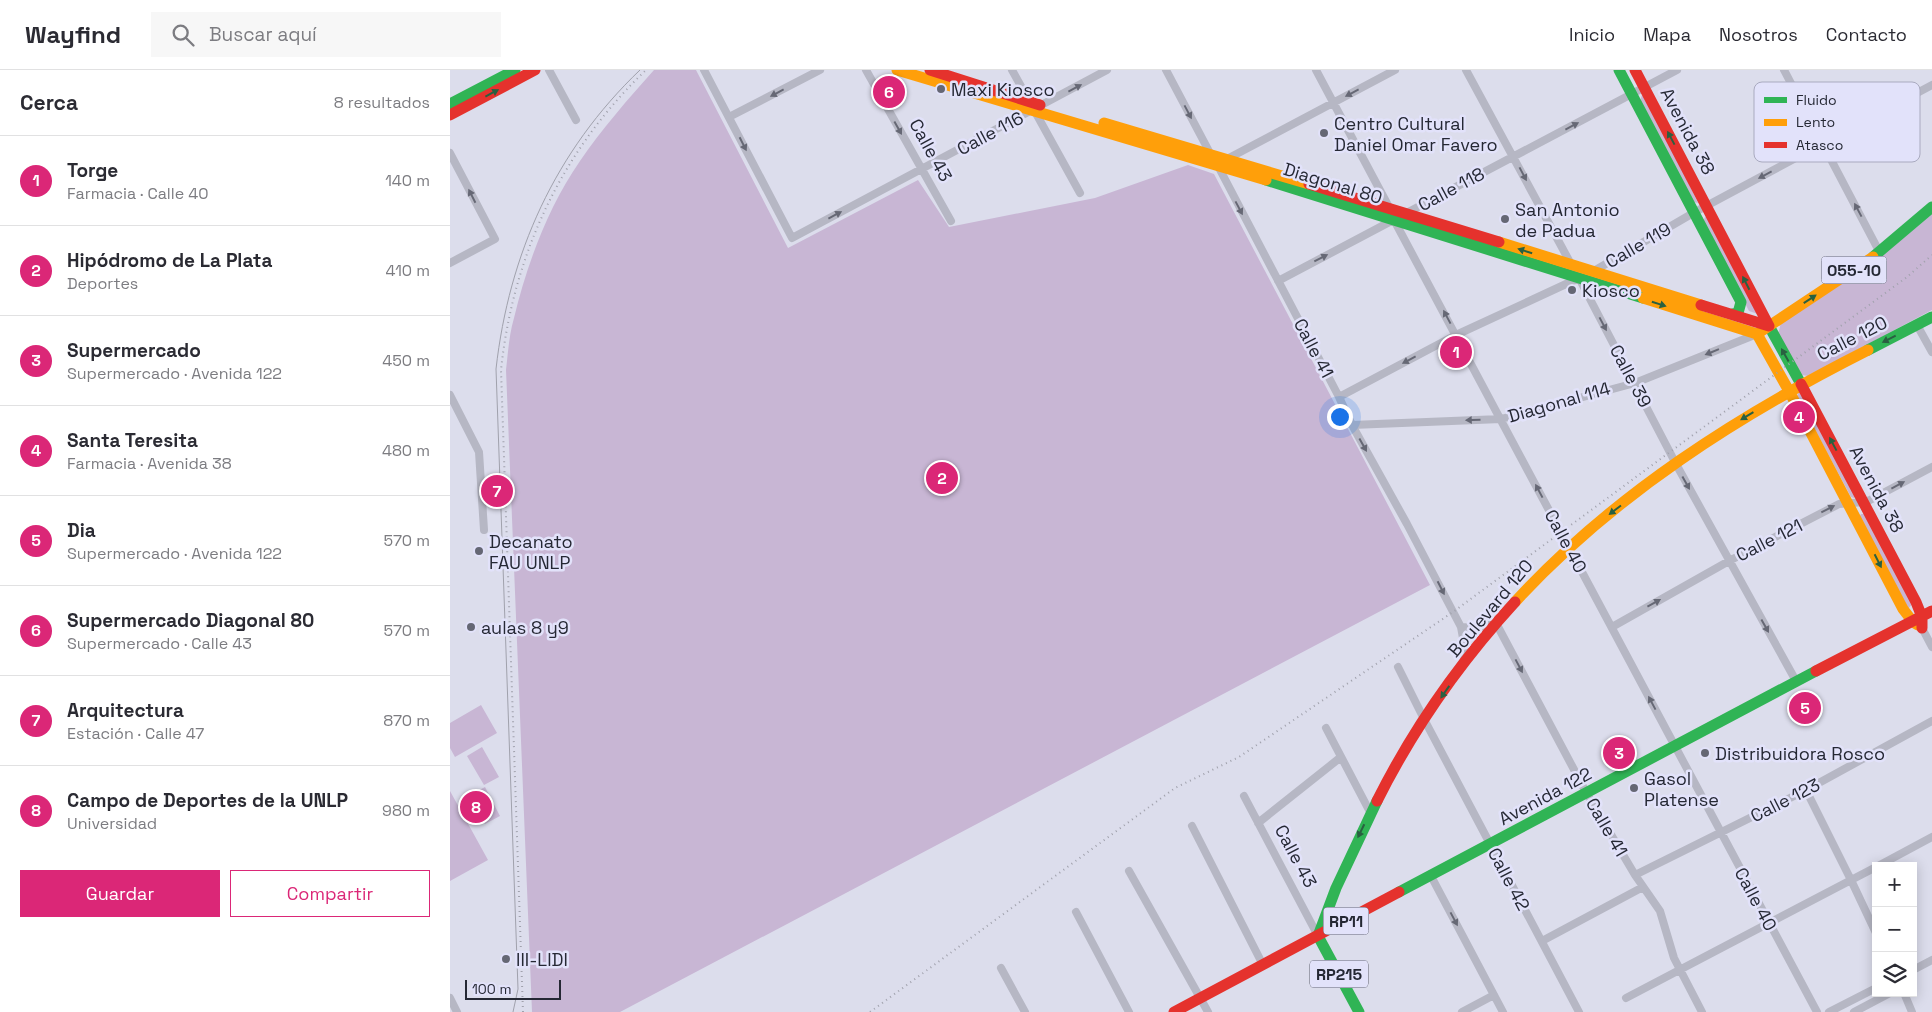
<!DOCTYPE html>
<html lang="es">
<head>
<meta charset="utf-8">
<style>
  :root { --surface:#fff; --page:#f7f7f7; --text:#2b2b33; --muted:#7c7c81; --line:#e1e1e2; --accent:#db2777 }
  body { margin:0; font-family:"Space Grotesk",sans-serif; background:var(--page); color:var(--text) }
  .controls { position:absolute; right:15px; bottom:15px; display:grid; overflow:hidden; border-radius:0px; box-shadow:0 2px 12px #0003 }
  .controls button { width:45px; height:45px; display:grid; place-items:center; padding:0; border:0; border-bottom:1px solid var(--line); background:var(--surface); color:var(--text); font:25px sans-serif }
  .scale { position:absolute; left:15px; bottom:12px; width:96px; box-sizing:border-box; padding-left:5px; border:2px solid #252834; border-top:0; font-size:14px; line-height:18px; white-space:nowrap; color:#252834; -webkit-text-stroke:4px #e2e2fa; paint-order:stroke }
  .you { position:absolute; left:889px; top:346px; width:18px; height:18px; margin:-12px; border:4px solid #fff; border-radius:50%; background:#1a73e8; box-shadow:0 0 0 8px #1a73e833 }
  .badge { display:grid; place-items:center; width:32px; height:32px; border-radius:50%; background:var(--accent); color:#fff; font-size:16px; font-weight:700 }
  .pin { position:absolute; translate:-50% -50%; border:2px solid #fff; box-shadow:0 1px 5px #0006 }
  .list { margin:0; padding:0; list-style:none }
  h2 { display:flex; justify-content:space-between; align-items:center; height:65px; margin:0; padding:0 20px; font-size:21px }
  h2 small { font-size:16px; font-weight:400; color:var(--muted) }
  .list li { display:grid; grid-template-columns:32px 1fr auto; gap:15px; align-items:center; box-sizing:border-box; height:90px; padding:0 20px; border-top:1px solid var(--line) }
  .list b { display:block; font-size:19px; white-space:nowrap }
  .list p { margin:0; font-size:16px; white-space:nowrap; color:var(--muted) }
  .list em { font-size:16px; font-style:normal; color:var(--muted) }
  .actions { display:flex; gap:10px; padding:15px 20px }
  .actions a { flex:1; padding:11px 0; border:1px solid var(--accent); border-radius:0px; text-align:center; font-size:18px; color:var(--accent) }
  .actions .main { background:var(--accent); color:#fff }
  .icon { flex:none; width:28px; height:28px; fill:none; stroke:currentColor; stroke-width:2; stroke-linecap:round; stroke-linejoin:round }
  .map { position:relative; flex:none; width:1482px; height:942px; overflow:hidden }
  header { display:flex; align-items:center; gap:30px; box-sizing:border-box; height:70px; padding:0 25px; background:var(--surface); border-bottom:1px solid var(--line) }
  header strong { font-size:24px }
  nav { display:flex; gap:28px; margin-inline-start:auto; font-size:18px }
  .search { width:350px; height:45px; background:var(--page); display:flex; align-items:center; gap:12px; box-sizing:border-box; padding:0 18px; border-radius:0px; color:var(--muted); font-size:19px }
  main { display:flex }
  aside { flex:1; background:var(--surface) }
  .map>svg:first-child { display:block }
  .green { fill:#c8b6d4 }
  .lines { fill:none; stroke-linecap:round; stroke-linejoin:round }
  .street { stroke:#b6b7c4; stroke-width:8 }
  .fast { stroke:#30b455; stroke-width:11 }
  .slow { stroke:#ff9f0a; stroke-width:11 }
  .jam { stroke:#e5322d; stroke-width:11 }
  .tram { stroke:#a0a1ac; stroke-width:1 }
  .rail { stroke:#a0a1ac; stroke-width:2; stroke-dasharray:1 4; stroke-linecap:butt }
  .oneway { fill:#666875 }
  .oneway2 { fill:#296041 }
  .poi-dot { fill:#656774; stroke:#e2e2fa; stroke-width:2 }
  .labels { text-anchor:middle; dominant-baseline:central; stroke-width:5; stroke-linejoin:round; paint-order:stroke }
  .shield { fill:#e2e2fa; stroke:#5e606f; stroke-width:1 }
  .shield-label { font-size:16px; font-weight:bold; fill:#252834 }
  .poi-label { font-size:18px; fill:#252834; stroke:#e2e2fa; text-anchor:start }
  .street-label { font-size:18px; fill:#252834; stroke:#e2e2fa }
  .key { fill:#e2e2fa; stroke:#a9aabf; stroke-width:1 }
  .key-label { font-size:14px; fill:#252834 }
</style>
</head>
<body>
<header>
<strong>Wayfind</strong>
<div class="search"><svg class="icon" aria-label="search" viewBox="0 0 24 24"><circle cx="10" cy="10" r="6"/><path d="M15 15l6 6"/></svg>Buscar aquí</div>
<nav><a>Inicio</a><a>Mapa</a><a>Nosotros</a><a>Contacto</a></nav>
</header>
<main>
<aside>
<h2>Cerca<small>8 resultados</small></h2>
<ul class="list">
<li><span class="badge">1</span><div><b>Torge</b><p>Farmacia · Calle 40</p></div><em>140 m</em></li>
<li><span class="badge">2</span><div><b>Hipódromo de La Plata</b><p>Deportes</p></div><em>410 m</em></li>
<li><span class="badge">3</span><div><b>Supermercado</b><p>Supermercado · Avenida 122</p></div><em>450 m</em></li>
<li><span class="badge">4</span><div><b>Santa Teresita</b><p>Farmacia · Avenida 38</p></div><em>480 m</em></li>
<li><span class="badge">5</span><div><b>Dia</b><p>Supermercado · Avenida 122</p></div><em>570 m</em></li>
<li><span class="badge">6</span><div><b>Supermercado Diagonal 80</b><p>Supermercado · Calle 43</p></div><em>570 m</em></li>
<li><span class="badge">7</span><div><b>Arquitectura</b><p>Estación · Calle 47</p></div><em>870 m</em></li>
<li><span class="badge">8</span><div><b>Campo de Deportes de la UNLP</b><p>Universidad</p></div><em>980 m</em></li>
</ul>
<div class="actions"><a class="main">Guardar</a><a>Compartir</a></div>
</aside>
<div class="map">
<svg width="1482" height="942" viewBox="0 0 1482 942">
  <rect width="100%" height="100%" fill="#dcddec"/>
  <path class="green" d="M204,0H246L338,178L468,110L499,157L645,128L738,95L764,104L980,515L170,942H82L56,300C58,283 59,265 64,248C77,194 98,137 130,91C152,59 178,29 204,0Z
    M1192,25L1197,27L1248,133L1243,132L1190,31Z
    M1482,143V240L1358,306L1352,305L1328,265L1331,252Z
    M1255,147L1260,148L1308,244L1299,241L1253,152Z
    M1349,321L1407,425L1404,428L1401,427L1347,326Z
    M1411,444H1415L1462,534L1459,538L1455,537L1409,447Z
    M31,635L47,663L5,687L0,678V653Z
    M32,677L49,707L34,715L17,686Z
    M35,717L50,746L35,754L20,725Z
    M0,721L38,790L0,811Z"/>
  <g class="lines">
    <path class="street" d="M99,0L126,50
      M254,0L342,168L657,0
      M416,0L501,151
      M562,0L630,123
      M716,0L761,85
      M866,0L940,139
      M1016,0L1122,196
      M1334,0L1430,183
      M279,47L370,0
      M0,83L45,169L0,193
      M777,89L945,0
      M767,94L889,327L902,355L957,454L1011,557L1015,579L1014,592
      M944,150L1367,942
      M1142,202L1245,142L1482,15
      M1129,208L1226,394L1346,611
      M828,211L1227,0
      M1467,255L1482,282
      M0,325L29,382L34,460
      M889,327L1006,265L1129,208
      M902,355L1051,349L1185,313L1307,264
      M1011,557L1029,558L1046,553L1137,724L1185,805L1210,841L1224,888L1252,942
      M1162,557L1279,491L1389,434L1414,432L1420,430L1482,397
      M1472,558L1482,577
      M948,597L975,651L1129,942
      M876,658L920,742
      M1356,720L1401,810L1426,863
      M794,726L868,866
      M808,753L891,687
      M742,756L813,895
      M1428,796L1482,767
      M679,801L758,942
      M1185,805L1356,720L1482,651
      M981,806L1053,942
      M626,842L679,942
      M1092,871L1193,817
      M551,898L575,942
      M1463,900L1482,890
      M1454,923L1462,942
      M0,928L7,942
      M1176,928L1426,797
      M1012,942L1044,925
      M1379,942L1426,918
      M1404,942L1440,923"/>
    <path class="fast" d="M1169,0L1291,232L1288,243L1283,244
      M0,34L65,0
      M816,110L1193,228
      M1423,187L1482,137
      M1319,256L1351,314
      M1418,280L1482,247
      M949,822L1366,601
      M909,942L868,866L886,818L927,731"/>
    <path class="slow" d="M447,0L816,110
      M654,53L859,114
      M1049,172L1251,235
      M1193,228L1307,264
      M1339,321L1453,539L1463,552L1468,555
      M1339,321L1307,264L1423,187
      M1065,532C1163,425 1289,345 1418,280"/>
    <path class="jam" d="M480,0L590,35
      M1185,0L1319,256
      M0,45L85,0
      M859,114L1049,172
      M1251,235L1319,256
      M1351,314L1466,532L1472,547V558
      M1366,601L1482,541
      M927,731C963,659 1011,591 1065,532
      M724,942L949,822"/>
    <path class="tram" d="M63,942L68,919L46,299C59,184 105,81 190,0"/>
    <path class="rail" d="M73,942L51,300C63,185 112,80 196,0
      M420,942L725,718L789,687L1003,542L1346,289L1457,207L1482,185"/>
  </g>
  <defs><path id="oneway-solid" d="M-6-.8H1V-3.2L6.5 0L1 3.2V.8H-6Z" transform="scale(1.25)"/></defs>
  <g class="oneway">
    <use href="#oneway-solid" transform="translate(625 18) rotate(-28)"/>
    <use href="#oneway-solid" transform="translate(327 23) rotate(152)"/>
    <use href="#oneway-solid" transform="translate(902 23) rotate(152)"/>
    <use href="#oneway-solid" transform="translate(738 42) rotate(62)"/>
    <use href="#oneway-solid" transform="translate(1122 56) rotate(-28)"/>
    <use href="#oneway-solid" transform="translate(448 58) rotate(61)"/>
    <use href="#oneway-solid" transform="translate(293 74) rotate(63)"/>
    <use href="#oneway-solid" transform="translate(1073 104) rotate(62)"/>
    <use href="#oneway-solid" transform="translate(1315 105) rotate(152)"/>
    <use href="#oneway-solid" transform="translate(22 126) rotate(-117)"/>
    <use href="#oneway-solid" transform="translate(789 138) rotate(62)"/>
    <use href="#oneway-solid" transform="translate(1408 140) rotate(-118)"/>
    <use href="#oneway-solid" transform="translate(385 145) rotate(-28)"/>
    <use href="#oneway-solid" transform="translate(871 188) rotate(-27)"/>
    <use href="#oneway-solid" transform="translate(997 247) rotate(-118)"/>
    <use href="#oneway-solid" transform="translate(1153 254) rotate(62)"/>
    <use href="#oneway-solid" transform="translate(1262 282) rotate(158)"/>
    <use href="#oneway-solid" transform="translate(959 290) rotate(152)"/>
    <use href="#oneway-solid" transform="translate(1023 350) rotate(178)"/>
    <use href="#oneway-solid" transform="translate(913 375) rotate(61)"/>
    <use href="#oneway-solid" transform="translate(1236 413) rotate(61)"/>
    <use href="#oneway-solid" transform="translate(1448 415) rotate(-28)"/>
    <use href="#oneway-solid" transform="translate(1089 421) rotate(-118)"/>
    <use href="#oneway-solid" transform="translate(1378 439) rotate(-27)"/>
    <use href="#oneway-solid" transform="translate(991 518) rotate(63)"/>
    <use href="#oneway-solid" transform="translate(1204 533) rotate(-29)"/>
    <use href="#oneway-solid" transform="translate(1315 556) rotate(61)"/>
    <use href="#oneway-solid" transform="translate(1069 596) rotate(62)"/>
    <use href="#oneway-solid" transform="translate(1202 633) rotate(-118)"/>
    <use href="#oneway-solid" transform="translate(1004 849) rotate(62)"/>
  </g>
  <g class="oneway2">
    <use href="#oneway-solid" transform="translate(42 23) rotate(-28)"/>
    <use href="#oneway-solid" transform="translate(1221 68) rotate(-118)"/>
    <use href="#oneway-solid" transform="translate(1075 181) rotate(-163)"/>
    <use href="#oneway-solid" transform="translate(1296 213) rotate(-117)"/>
    <use href="#oneway-solid" transform="translate(1360 229) rotate(-33)"/>
    <use href="#oneway-solid" transform="translate(1209 234) rotate(18)"/>
    <use href="#oneway-solid" transform="translate(1439 269) rotate(153)"/>
    <use href="#oneway-solid" transform="translate(1335 285) rotate(-119)"/>
    <use href="#oneway-solid" transform="translate(1297 346) rotate(149)"/>
    <use href="#oneway-solid" transform="translate(1383 374) rotate(-118)"/>
    <use href="#oneway-solid" transform="translate(1165 440) rotate(143)"/>
    <use href="#oneway-solid" transform="translate(1428 491) rotate(63)"/>
    <use href="#oneway-solid" transform="translate(995 622) rotate(125)"/>
    <use href="#oneway-solid" transform="translate(911 761) rotate(116)"/>
  </g>
  <g class="poi-dot">
    <circle cx="491" cy="19" r="5"/>
    <circle cx="874" cy="63" r="5"/>
    <circle cx="1055" cy="149" r="5"/>
    <circle cx="1122" cy="220" r="5"/>
    <circle cx="29" cy="481" r="5"/>
    <circle cx="21" cy="557" r="5"/>
    <circle cx="1255" cy="683" r="5"/>
    <circle cx="1184" cy="718" r="5"/>
    <circle cx="56" cy="889" r="5"/>
  </g>
  <g class="labels">
    <g class="shield">
      <rect x="1371.5" y="186.5" width="65" height="27" rx="4"/>
      <rect x="873.5" y="837.5" width="45" height="27" rx="4"/>
      <rect x="860" y="890.5" width="58" height="27" rx="4"/>
    </g>
    <g class="shield-label">
      <text x="1404" y="200">055-10</text>
      <text x="896" y="851">RP11</text>
      <text x="889" y="904">RP215</text>
    </g>
    <g class="poi-label">
      <text x="501" y="19">Maxi Kiosco</text>
      <text x="884" y="53">Centro Cultural<tspan x="884" dy="21">Daniel Omar Favero</tspan></text>
      <text x="1065" y="139">San Antonio<tspan x="1065" dy="21">de Padua</tspan></text>
      <text x="1132" y="220">Kiosco</text>
      <text x="39" y="471">Decanato<tspan x="39" dy="21">FAU UNLP</tspan></text>
      <text x="31" y="557">aulas 8 y9</text>
      <text x="1265" y="683">Distribuidora Rosco</text>
      <text x="1194" y="708">Gasol<tspan x="1194" dy="21">Platense</tspan></text>
      <text x="66" y="889">III-LIDI</text>
    </g>
    <g class="street-label">
      <text transform="translate(1238 61) rotate(62)">Avenida 38</text>
      <text transform="translate(540 63) rotate(-28)">Calle 116</text>
      <text transform="translate(481 80) rotate(61)">Calle 43</text>
      <text transform="translate(883 113) rotate(17)">Diagonal 80</text>
      <text transform="translate(1001 119) rotate(-28)">Calle 118</text>
      <text transform="translate(1188 175) rotate(-30)">Calle 119</text>
      <text transform="translate(1402 268) rotate(-27)">Calle 120</text>
      <text transform="translate(864 278) rotate(62)">Calle 41</text>
      <text transform="translate(1181 306) rotate(62)">Calle 39</text>
      <text transform="translate(1109 332) rotate(-16)">Diagonal 114</text>
      <text transform="translate(1427 419) rotate(62)">Avenida 38</text>
      <text transform="translate(1319 470) rotate(-27)">Calle 121</text>
      <text transform="translate(1116 471) rotate(62)">Calle 40</text>
      <text transform="translate(1040 538) rotate(-50)">Boulevard 120</text>
      <text transform="translate(1095 726) rotate(-28)">Avenida 122</text>
      <text transform="translate(1335 730) rotate(-27)">Calle 123</text>
      <text transform="translate(1157 757) rotate(60)">Calle 41</text>
      <text transform="translate(846 786) rotate(62)">Calle 43</text>
      <text transform="translate(1059 809) rotate(62)">Calle 42</text>
      <text transform="translate(1306 829) rotate(62)">Calle 40</text>
    </g>
  </g>
  <rect x="1304" y="12" width="166" height="80" rx="8" class="key"/>
  <rect x="1314" y="27" width="23" height="6" fill="#30b455"/>
  <rect x="1314" y="49" width="23" height="7" fill="#ff9f0a"/>
  <rect x="1314" y="72" width="23" height="6" fill="#e5322d"/>
  <g class="key-label">
    <text x="1346" y="35">Fluido</text>
    <text x="1346" y="57">Lento</text>
    <text x="1346" y="80">Atasco</text>
  </g>
</svg>
<div class="controls">
<button>+</button>
<button>−</button>
<button><svg class="icon" aria-label="layers" viewBox="0 0 24 24"><path d="M12 4l9 5-9 5-9-5zM3 14l9 5 9-5"/></svg></button>
</div>
<div class="scale">100 m</div>
<div class="you"></div>
<div class="pin badge" style="left:1006px;top:282px">1</div>
<div class="pin badge" style="left:492px;top:408px">2</div>
<div class="pin badge" style="left:1169px;top:683px">3</div>
<div class="pin badge" style="left:1349px;top:347px">4</div>
<div class="pin badge" style="left:1355px;top:638px">5</div>
<div class="pin badge" style="left:439px;top:22px">6</div>
<div class="pin badge" style="left:47px;top:421px">7</div>
<div class="pin badge" style="left:26px;top:737px">8</div>
</div>
</main>
</body>
</html>
